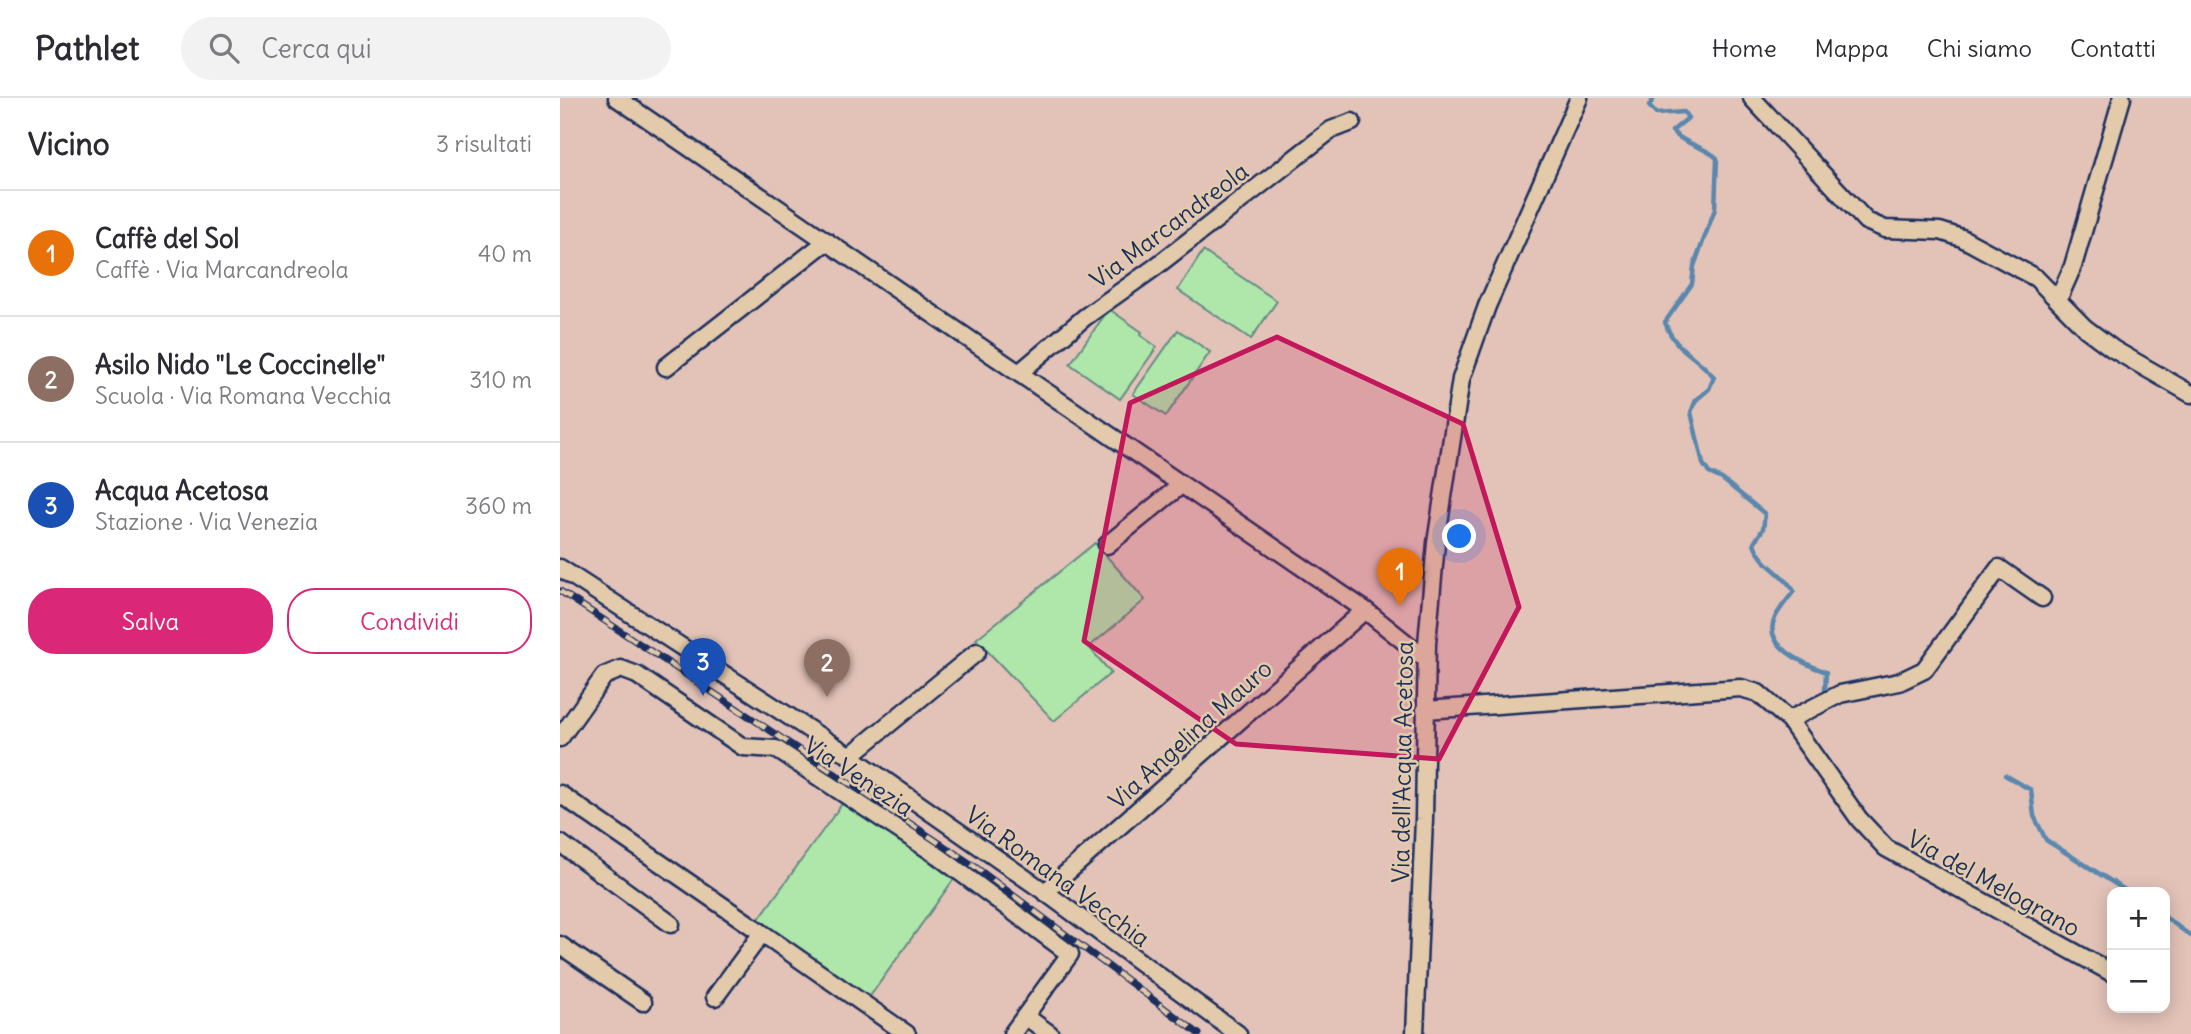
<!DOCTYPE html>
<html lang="it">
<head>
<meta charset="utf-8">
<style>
  :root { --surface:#fff; --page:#f2f2f3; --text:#2b2b33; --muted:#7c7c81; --line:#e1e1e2; --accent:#db2777 }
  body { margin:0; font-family:Delius,sans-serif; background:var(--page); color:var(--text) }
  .controls { position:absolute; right:21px; bottom:21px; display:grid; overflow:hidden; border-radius:14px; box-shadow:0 4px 18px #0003 }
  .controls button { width:63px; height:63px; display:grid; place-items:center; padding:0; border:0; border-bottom:2px solid var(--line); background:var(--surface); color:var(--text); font:35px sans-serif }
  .you { position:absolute; left:900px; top:439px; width:24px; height:24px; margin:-18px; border:5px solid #fff; border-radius:50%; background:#1a73e8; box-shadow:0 0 0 10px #1a73e833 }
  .badge { display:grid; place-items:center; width:46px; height:46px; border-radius:50%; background:var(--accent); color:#fff; font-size:23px; font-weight:700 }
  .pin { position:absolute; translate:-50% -58px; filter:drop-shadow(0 2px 4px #0008) }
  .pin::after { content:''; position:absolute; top:37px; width:24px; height:21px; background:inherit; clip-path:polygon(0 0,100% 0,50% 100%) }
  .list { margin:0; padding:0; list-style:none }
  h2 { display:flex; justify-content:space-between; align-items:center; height:91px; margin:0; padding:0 28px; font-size:30px }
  h2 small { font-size:23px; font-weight:400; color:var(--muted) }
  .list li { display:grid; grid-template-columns:46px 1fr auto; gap:21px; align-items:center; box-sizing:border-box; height:126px; padding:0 28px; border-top:2px solid var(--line) }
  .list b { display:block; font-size:26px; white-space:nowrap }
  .list p { margin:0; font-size:23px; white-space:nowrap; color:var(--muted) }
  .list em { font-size:23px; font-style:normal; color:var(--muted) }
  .actions { display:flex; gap:14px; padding:21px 28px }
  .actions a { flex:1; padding:16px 0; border:2px solid var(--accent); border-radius:28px; text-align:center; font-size:24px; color:var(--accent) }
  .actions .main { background:var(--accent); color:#fff }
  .icon { flex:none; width:38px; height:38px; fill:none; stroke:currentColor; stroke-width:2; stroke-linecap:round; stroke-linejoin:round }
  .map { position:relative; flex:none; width:1631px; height:936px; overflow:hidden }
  header { display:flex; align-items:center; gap:42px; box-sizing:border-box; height:98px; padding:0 35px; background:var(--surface); border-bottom:2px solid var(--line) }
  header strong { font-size:33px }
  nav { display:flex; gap:38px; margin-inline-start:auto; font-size:24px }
  .search { width:490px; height:63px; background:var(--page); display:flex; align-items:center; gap:18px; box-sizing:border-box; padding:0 24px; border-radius:38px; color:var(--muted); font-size:26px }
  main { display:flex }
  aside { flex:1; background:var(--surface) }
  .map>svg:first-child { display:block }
  .green { fill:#afe6a9; stroke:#658a84; stroke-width:2 }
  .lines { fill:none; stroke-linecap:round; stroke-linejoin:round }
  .stream { stroke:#5a87ae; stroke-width:4.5 }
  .street-casing { stroke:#1b2f5e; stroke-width:21 }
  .street { stroke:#e3caab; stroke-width:16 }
  .rail-casing { stroke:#1b2f5e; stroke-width:7 }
  .rail { stroke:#e3caab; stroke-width:4.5; stroke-dasharray:13; stroke-linecap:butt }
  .marked { fill:#c2185b; fill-opacity:0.2; stroke:#c2185b; stroke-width:5; stroke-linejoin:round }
  .labels { text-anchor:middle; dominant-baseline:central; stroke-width:5; stroke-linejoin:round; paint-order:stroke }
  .street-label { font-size:24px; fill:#1b2f5e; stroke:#e3caab }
</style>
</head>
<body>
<header>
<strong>Pathlet</strong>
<div class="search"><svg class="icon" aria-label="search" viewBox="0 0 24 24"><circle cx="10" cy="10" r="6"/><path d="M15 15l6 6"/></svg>Cerca qui</div>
<nav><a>Home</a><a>Mappa</a><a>Chi siamo</a><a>Contatti</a></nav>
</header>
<main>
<aside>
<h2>Vicino<small>3 risultati</small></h2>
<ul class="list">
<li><span class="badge" style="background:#e8710a">1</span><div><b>Caffè del Sol</b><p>Caffè · Via Marcandreola</p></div><em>40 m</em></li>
<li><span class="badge" style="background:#8d6e63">2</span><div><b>Asilo Nido &quot;Le Coccinelle&quot;</b><p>Scuola · Via Romana Vecchia</p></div><em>310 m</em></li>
<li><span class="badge" style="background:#1a4fb4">3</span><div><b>Acqua Acetosa</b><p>Stazione · Via Venezia</p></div><em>360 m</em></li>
</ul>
<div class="actions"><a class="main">Salva</a><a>Condividi</a></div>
</aside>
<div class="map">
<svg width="1631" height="936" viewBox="0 0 1631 936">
  <rect width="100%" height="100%" fill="#e3c3b8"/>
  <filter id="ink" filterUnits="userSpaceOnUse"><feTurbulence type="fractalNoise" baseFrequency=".0143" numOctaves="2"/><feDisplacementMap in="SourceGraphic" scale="14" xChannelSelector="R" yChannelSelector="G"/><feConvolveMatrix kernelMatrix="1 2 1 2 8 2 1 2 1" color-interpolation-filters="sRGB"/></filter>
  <g filter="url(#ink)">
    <path class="green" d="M643,153L717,203L691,241L618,192Z
      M549,211L582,234L580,237L597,249L560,301L510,266Z
      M618,232L650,254L606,318L573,296Z
      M535,445L585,502L529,549L551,575L494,623L416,541Z
      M284,703L396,778L308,901L196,825Z"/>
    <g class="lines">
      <path class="stream" d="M1094,0L1089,8L1096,16L1124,14L1128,20L1112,33C1123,46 1144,48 1157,60L1155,111L1134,168L1132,186L1105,224C1114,252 1136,257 1154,279L1149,291L1136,302L1131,314L1143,366L1149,375L1162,381L1205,416L1203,431L1194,445C1202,469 1222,473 1234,493C1228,501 1219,511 1215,520C1201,548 1247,567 1266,574L1265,592
        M1445,677L1471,692L1474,718L1486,742L1568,794
        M1605,819L1631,838"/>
      <defs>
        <path id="street" d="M57,0L805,512L866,561
          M1192,0L1306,123L1325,131L1380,133L1402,140L1476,180L1525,230L1553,251L1631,296
          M1498,202L1513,168L1562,0
          M106,269L267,143
          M459,275L525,219L594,170L771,32L792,24
          M547,447L621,387
          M0,470L290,658L485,794L678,936
          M865,612L1181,590L1198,595L1229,622L1280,596L1339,584L1364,572L1439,470L1482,500
          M1229,622L1299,721L1326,750L1552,875
          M0,640L44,578L61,571L77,577L183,649L216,651L377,757L510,856L452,936
          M290,658L417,554
          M0,696L202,835
          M0,745L111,826
          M485,794L805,512
          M0,847L83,904
          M155,899L202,835L347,936
          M465,918L490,936
          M855,936L864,721L867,545L876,445L901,281L927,208L1019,0"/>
      </defs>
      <use href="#street" class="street-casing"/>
      <use href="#street" class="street"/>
      <defs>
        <path id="rail" d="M0,493L414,768L639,936"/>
      </defs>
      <use href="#rail" class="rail-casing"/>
      <use href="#rail" class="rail"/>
    </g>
  </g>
  <path class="marked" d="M717,239L903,326L959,509L879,661L676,646L524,543L570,305Z"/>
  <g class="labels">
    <g class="street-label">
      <text transform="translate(609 127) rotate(-37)">Via Marcandreola</text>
      <text transform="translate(630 636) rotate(-42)">Via Angelina Mauro</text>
      <text transform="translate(842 664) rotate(-89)">Via dell'Acqua Acetosa</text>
      <text transform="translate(299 678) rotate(33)">Via Venezia</text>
      <text transform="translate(498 778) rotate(36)">Via Romana Vecchia</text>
      <text transform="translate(1434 785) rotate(29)">Via del Melograno</text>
    </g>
  </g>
</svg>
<div class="controls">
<button>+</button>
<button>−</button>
</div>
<div class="you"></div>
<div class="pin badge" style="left:840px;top:508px;background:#e8710a">1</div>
<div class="pin badge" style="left:267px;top:599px;background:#8d6e63">2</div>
<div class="pin badge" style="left:143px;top:598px;background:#1a4fb4">3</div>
</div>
</main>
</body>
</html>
